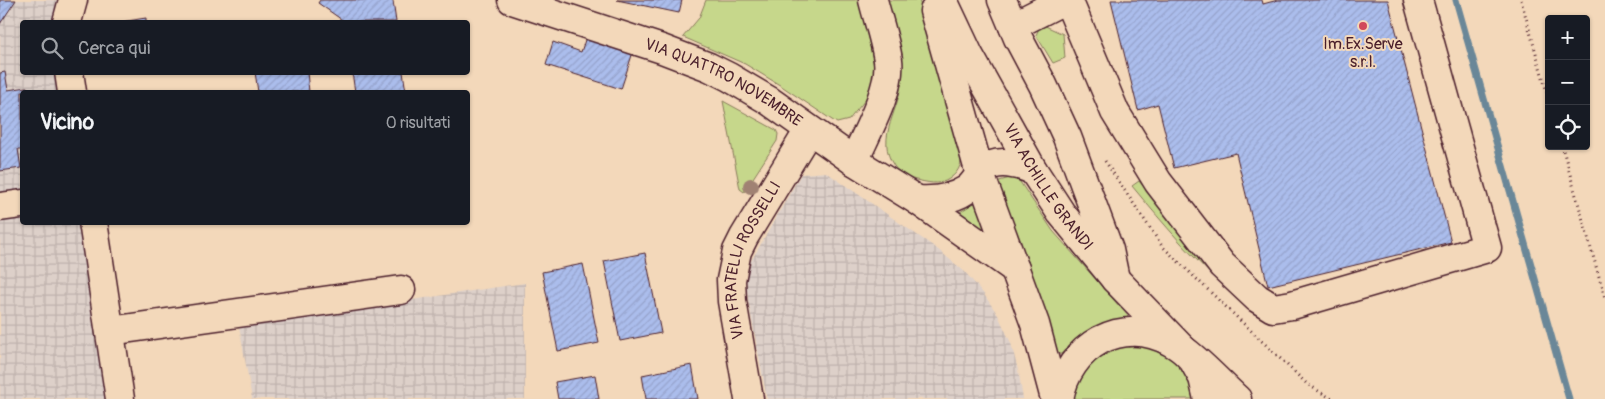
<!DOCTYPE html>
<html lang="it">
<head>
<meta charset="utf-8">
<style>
  :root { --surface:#171b24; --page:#242831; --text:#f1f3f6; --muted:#9ea1a6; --line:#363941 }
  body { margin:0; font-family:Pangolin,sans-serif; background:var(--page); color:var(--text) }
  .controls { position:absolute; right:15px; top:15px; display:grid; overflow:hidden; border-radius:5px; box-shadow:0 1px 4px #0004 }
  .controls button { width:45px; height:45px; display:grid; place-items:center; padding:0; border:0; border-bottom:1px solid var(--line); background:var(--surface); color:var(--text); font:25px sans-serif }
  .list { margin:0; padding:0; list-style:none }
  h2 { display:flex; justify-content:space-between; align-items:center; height:65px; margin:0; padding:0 20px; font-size:21px }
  h2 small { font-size:16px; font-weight:400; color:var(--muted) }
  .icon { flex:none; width:28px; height:28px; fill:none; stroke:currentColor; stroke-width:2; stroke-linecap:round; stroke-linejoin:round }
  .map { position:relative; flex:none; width:1605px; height:399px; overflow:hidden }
  .search { position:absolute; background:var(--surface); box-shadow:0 1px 4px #0004; left:20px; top:20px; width:450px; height:55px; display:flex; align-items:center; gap:12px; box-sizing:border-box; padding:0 18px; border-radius:5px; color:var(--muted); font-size:19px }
  .panel { position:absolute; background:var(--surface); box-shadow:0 1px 4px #0004; left:20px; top:90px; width:450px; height:135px; border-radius:5px }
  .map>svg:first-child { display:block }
  .industrial { fill:url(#industrial-grid) }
  .green { fill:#c6d78b; stroke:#887b5b }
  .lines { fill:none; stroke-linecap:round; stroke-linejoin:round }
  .stream { stroke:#6a8798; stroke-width:7 }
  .building { fill:url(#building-hatch); stroke:#4a1f2b }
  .minor-casing { stroke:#4a1f2b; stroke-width:31 }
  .major-casing { stroke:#4a1f2b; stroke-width:31 }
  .path { stroke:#4a1f2b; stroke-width:3; stroke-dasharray:1 4; stroke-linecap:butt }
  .minor { stroke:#f3d8ba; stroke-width:28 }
  .major { stroke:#f3d8ba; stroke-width:28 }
  .tree { fill:#a08273 }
  .poi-dot { fill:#d1495b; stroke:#f3d8ba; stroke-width:2 }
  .labels { text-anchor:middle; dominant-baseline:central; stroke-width:4; stroke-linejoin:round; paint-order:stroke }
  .poi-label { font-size:16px; fill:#4a1f2b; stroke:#f3d8ba }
  .street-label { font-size:16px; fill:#4a1f2b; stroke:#f3d8ba }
</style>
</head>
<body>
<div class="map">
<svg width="1605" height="399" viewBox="0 0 1605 399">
  <defs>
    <pattern id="industrial-grid" width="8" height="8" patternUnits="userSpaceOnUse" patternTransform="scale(1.25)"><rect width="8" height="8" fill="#ddd0c9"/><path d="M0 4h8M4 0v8" fill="none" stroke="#bfb2ad"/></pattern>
    <pattern id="building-hatch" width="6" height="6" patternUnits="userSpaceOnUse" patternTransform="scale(1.25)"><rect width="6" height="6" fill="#abbdec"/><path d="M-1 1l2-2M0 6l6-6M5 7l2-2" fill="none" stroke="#95a2cb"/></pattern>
  </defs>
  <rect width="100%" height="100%" fill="#f3d8ba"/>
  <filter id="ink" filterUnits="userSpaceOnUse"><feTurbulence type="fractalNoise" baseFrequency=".02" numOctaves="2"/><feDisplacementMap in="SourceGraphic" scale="10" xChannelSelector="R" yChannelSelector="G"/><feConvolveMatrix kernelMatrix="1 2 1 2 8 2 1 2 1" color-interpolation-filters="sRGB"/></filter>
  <g filter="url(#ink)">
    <path class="industrial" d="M0,0H61L57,22H22V72L57,73L61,92H22V222L82,223L111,399H0Z
      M826,172L936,248L965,272L983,293L998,315L1011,343L1019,374L1023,399H767L748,300L746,279L751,261L801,174Z
      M525,283V399H252L239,326Z"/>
    <path class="green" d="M706,0H858C863,21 880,69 872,88C867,100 856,110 849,120L837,123L832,120L783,87L745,64L683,37L699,18Z
      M884,0H919L963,147C962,161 961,171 949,179C939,186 926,182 916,180C907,178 899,173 894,166C874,136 902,109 901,78C901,53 890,24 884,0Z
      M1041,24L1063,34L1065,58L1053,63L1036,35Z
      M723,101L776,130L778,134L777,141L744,192L740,189Z
      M1014,177L1018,179L1053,231L1128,316L1127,319C1097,327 1083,330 1061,354H1057L998,185L999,181Z
      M1139,181L1236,298C1198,264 1165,226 1132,186Z
      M974,203L978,204L987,229L984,231L960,215V212Z
      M1122,347C1129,347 1136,346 1142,347C1172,350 1187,373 1195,399H1073C1080,368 1094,358 1122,347Z"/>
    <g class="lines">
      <path class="stream" d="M1456,0L1569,399"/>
    </g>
    <path class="building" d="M0,0H16L0,24Z
      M320,0H391L393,1L396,22H345L318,3Z
      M617,0H682L679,13Z
      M1111,0H1262L1263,4L1278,0H1388L1451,242L1268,286L1236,153L1174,168L1158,104L1138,110Z
      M146,18V22H121Z
      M586,37L633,52L621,89L546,65L553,42L581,52Z
      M5,72L8,90L27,87L28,92H22V149H18L21,168L0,171V73Z
      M255,72H307L309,92H258Z
      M352,72H403L406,92H355Z
      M645,253L661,333L620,341L604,261Z
      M583,264L599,343L558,351L542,272Z
      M692,365L698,399H646L642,375Z
      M595,375L599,399H558L555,382Z"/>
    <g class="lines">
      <defs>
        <g id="minor">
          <path id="s1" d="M512,0L662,49L709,67L729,77L768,100L854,161L917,200L1015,269"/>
          <path d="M1002,0L1018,38L1043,85L1067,137L1109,250L1115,279"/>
          <path d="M1068,0L1115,112L1158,182L1222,265L1257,298L1273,308L1292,305L1487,248L1418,0"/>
          <path d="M67,22L73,0"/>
          <path d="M1013,26L1064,0"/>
          <path d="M69,72L72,92"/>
          <path d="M854,161C866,134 892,88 888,60C885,40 878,20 873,0"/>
          <path d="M917,200C934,201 951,200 966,190C974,185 977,176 984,170C996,158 1019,164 1033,170"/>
          <path d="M0,207L22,204"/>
          <path d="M93,222L120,399"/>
          <path d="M110,331L401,290"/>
          <path id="s2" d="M749,399L732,301L731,280L737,251L744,237L809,130"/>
        </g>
        <g id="major">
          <path id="s3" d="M943,0L969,55L1033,170L1061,213L1115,279L1193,360L1203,378L1208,399"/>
          <path d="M934,11L980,174L1035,324L1055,399"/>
          <path d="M1059,399C1068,346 1122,314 1171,342C1192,353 1218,382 1237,399"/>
        </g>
      </defs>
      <use href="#minor" class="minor-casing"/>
      <use href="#major" class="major-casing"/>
      <path class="path" d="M1521,0L1549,99
        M1562,146L1605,298
        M1105,161L1162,246L1307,384L1332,399"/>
      <use href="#minor" class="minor"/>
      <use href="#major" class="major"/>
    </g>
    <circle class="tree" cx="751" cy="186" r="8"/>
  </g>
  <circle class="poi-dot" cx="1363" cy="26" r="5"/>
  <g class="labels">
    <g class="poi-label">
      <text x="1363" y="44">Im.Ex.Serve<tspan x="1363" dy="18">s.r.l.</tspan></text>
    </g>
    <g class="street-label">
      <text stroke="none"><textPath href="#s1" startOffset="228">VIA QUATTRO NOVEMBRE</textPath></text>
      <text stroke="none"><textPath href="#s3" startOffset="215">VIA ACHILLE GRANDI</textPath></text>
      <text stroke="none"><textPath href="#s2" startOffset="145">VIA FRATELLI ROSSELLI</textPath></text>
    </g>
  </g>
</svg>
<div class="controls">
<button>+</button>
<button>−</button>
<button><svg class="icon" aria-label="locate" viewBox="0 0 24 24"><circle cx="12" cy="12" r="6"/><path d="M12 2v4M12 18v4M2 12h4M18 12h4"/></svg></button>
</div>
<div class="search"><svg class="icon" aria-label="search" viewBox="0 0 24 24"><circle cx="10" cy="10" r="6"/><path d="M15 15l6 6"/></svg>Cerca qui</div>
<section class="panel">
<h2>Vicino<small>0 risultati</small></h2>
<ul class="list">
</ul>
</section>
</div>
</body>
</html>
